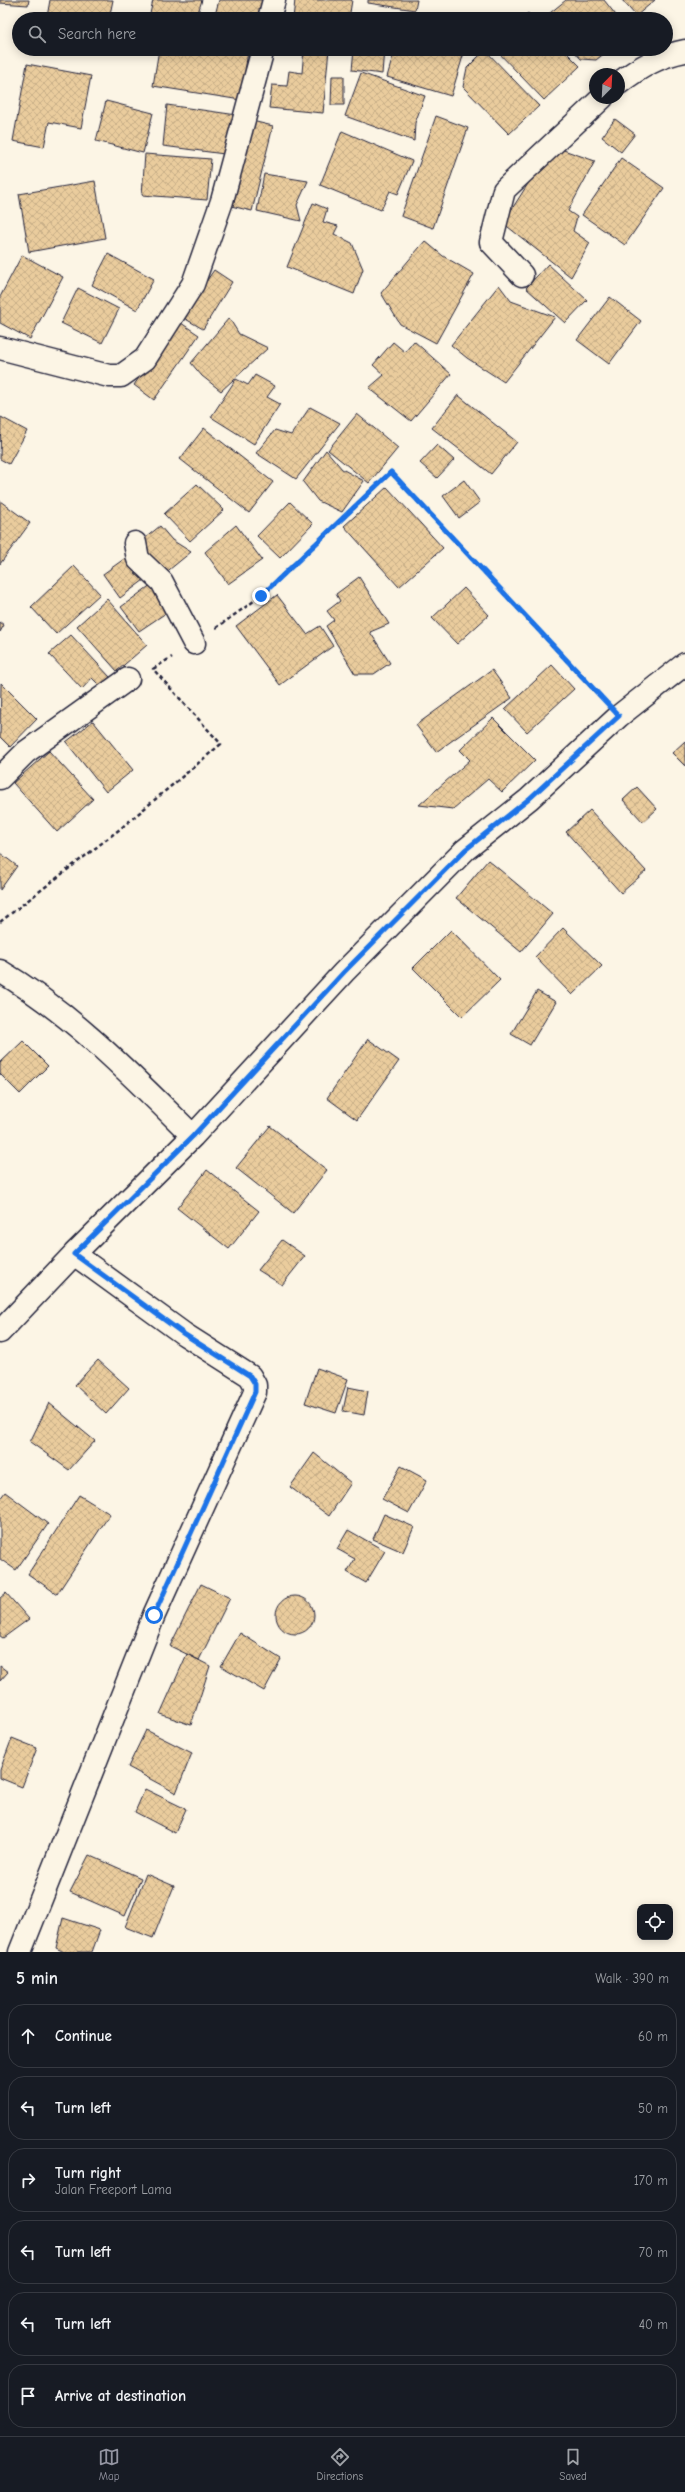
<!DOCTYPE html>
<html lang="en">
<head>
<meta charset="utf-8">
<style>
  :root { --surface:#171b24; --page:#20242c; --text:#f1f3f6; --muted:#9ea1a6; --line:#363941; --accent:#9495a2 }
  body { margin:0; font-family:"Comic Neue",sans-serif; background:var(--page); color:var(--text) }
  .controls { position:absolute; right:12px; bottom:12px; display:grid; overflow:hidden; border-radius:8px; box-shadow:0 2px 10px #0003 }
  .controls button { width:36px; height:36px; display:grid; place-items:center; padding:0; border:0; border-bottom:1px solid var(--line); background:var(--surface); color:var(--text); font:20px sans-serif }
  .compass { position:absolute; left:589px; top:68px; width:36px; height:36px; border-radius:50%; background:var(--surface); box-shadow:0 2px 10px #0003; rotate:24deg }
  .stop { position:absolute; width:12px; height:12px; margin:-9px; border:3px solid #1a73e8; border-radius:50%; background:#fff }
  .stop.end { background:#1a73e8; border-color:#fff; box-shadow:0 1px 4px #0008 }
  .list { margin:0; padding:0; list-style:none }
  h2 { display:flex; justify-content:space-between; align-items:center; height:52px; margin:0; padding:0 16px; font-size:17px }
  h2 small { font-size:13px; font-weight:400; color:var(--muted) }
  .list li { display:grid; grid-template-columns:26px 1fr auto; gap:12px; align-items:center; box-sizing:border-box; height:64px; margin:0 8px 8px; padding:0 8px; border:1px solid var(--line); border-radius:16px }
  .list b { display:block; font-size:15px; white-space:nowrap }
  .list p { margin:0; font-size:13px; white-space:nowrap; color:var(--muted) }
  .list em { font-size:13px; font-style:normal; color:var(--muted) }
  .icon { flex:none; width:22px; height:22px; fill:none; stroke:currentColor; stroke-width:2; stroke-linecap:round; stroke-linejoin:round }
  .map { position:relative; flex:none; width:685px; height:1952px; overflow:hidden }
  .search { position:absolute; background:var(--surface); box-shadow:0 2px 10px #0003; left:12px; right:12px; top:12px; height:44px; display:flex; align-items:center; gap:10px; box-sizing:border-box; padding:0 14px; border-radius:22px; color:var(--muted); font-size:15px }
  .sheet { height:484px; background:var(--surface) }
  nav { display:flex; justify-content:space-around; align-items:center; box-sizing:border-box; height:56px; border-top:1px solid var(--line); background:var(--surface); font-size:11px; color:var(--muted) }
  nav a { display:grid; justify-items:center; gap:2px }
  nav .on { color:var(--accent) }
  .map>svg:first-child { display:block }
  .building { fill:url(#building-cross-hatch); stroke:#22223b }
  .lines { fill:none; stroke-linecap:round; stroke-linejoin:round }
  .minor-casing { stroke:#22223b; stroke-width:25 }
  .path { stroke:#22223b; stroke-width:2.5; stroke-dasharray:4 3; stroke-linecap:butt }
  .minor { stroke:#fcf5e5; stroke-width:22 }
  .route { stroke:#1a73e8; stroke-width:5 }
</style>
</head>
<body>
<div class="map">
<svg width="685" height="1952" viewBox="0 0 685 1952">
  <defs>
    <pattern id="building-cross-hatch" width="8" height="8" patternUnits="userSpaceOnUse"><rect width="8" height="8" fill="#eacc9d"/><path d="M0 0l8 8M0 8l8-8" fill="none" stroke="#c8af88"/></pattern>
  </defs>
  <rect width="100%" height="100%" fill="#fcf5e5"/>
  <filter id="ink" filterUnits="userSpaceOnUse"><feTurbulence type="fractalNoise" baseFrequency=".025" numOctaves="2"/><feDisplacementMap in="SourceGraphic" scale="8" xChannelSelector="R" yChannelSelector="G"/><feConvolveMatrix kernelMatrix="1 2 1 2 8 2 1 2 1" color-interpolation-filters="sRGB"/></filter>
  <g filter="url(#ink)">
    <path class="building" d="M0,0H29L28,5L0,3Z
      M50,0H113L109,19L47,17Z
      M153,0H202L196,19H168L150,14Z
      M219,0H263L258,19H214Z
      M295,0H352L349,19H293Z
      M368,0H417L415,10L368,3Z
      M566,0H604L619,19H546L545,17Z
      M622,0H655L636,16Z
      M528,13L534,19H521Z
      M159,49L248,51L241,100L153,86Z
      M304,49H329L323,113L269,108L272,85L287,86L289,71L302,73Z
      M354,49H384L382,74L352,70Z
      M395,49H440L463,56L451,96L387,77Z
      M495,49H563L580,66L544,100Z
      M572,49H610L596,60L581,59Z
      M485,50L539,106L509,134L463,87L467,68Z
      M27,64L91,76L81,128L49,122L44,147L13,141Z
      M361,73L425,96L415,123L414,141L345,116Z
      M332,76H344V105H331Z
      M106,101L153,113L143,153L96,141Z
      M167,105L237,115L232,155L163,146Z
      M436,116L468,128L433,228L401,216Z
      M615,119L635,134L621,152L602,137Z
      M252,121L273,126L252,211L231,206Z
      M342,131L412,161L398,194L390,191L381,210L320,185Z
      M552,146L595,161L568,211L577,217L573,231L590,243L571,277L503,223Z
      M145,154L211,159L207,200L142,195Z
      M621,158L664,188L625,245L582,215Z
      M264,174L308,181L297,205L301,221L257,211Z
      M95,181L105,238L29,252L19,194Z
      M313,203L327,209L323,222L338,226L334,234L352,243L363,269L354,294L287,267Z
      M425,241L443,256L474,274L436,343L400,324L381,293Z
      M108,254L154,279L137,310L92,285Z
      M22,255L63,277L30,339L0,323V297Z
      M548,264L587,300L565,323L526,288Z
      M214,270L232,282L203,329L182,317Z
      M499,285L511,301L555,317L504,382L467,358L451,345Z
      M78,288L119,309L102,343L61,323Z
      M610,297L641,321L609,364L577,340Z
      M229,318L239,334L268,348L221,391L202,376L191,363Z
      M178,321L199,335L154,400L134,385Z
      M414,341L451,374L411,421L369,388L384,375L373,365L393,342L405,352Z
      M255,375L275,386L267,397L280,404L254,444L211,417L236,379L248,385Z
      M458,395L517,442L491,474L432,428Z
      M310,407L340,423L296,479L256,453L275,430L291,435Z
      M357,414L398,448L369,483L328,450Z
      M1,417L27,431L9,464L0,459Z
      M204,428L273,482L249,513L180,459Z
      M437,445L454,460L437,478L420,463Z
      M326,450L342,469L364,481L342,512L318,501L303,482Z
      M464,480L480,502L459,518L443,496Z
      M197,484L224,510L190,541L164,514Z
      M387,487L443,548L399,587L344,526Z
      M0,501L30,523L0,564Z
      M290,502L313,524L280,558L257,536Z
      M236,525L262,560L228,584L205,552Z
      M160,526L172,540L191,552L164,574L139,543Z
      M131,554L152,574L120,598L103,574Z
      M74,566L100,594L56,634L31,607Z
      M359,577L389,624L370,632L390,663L374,674H355L326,626L334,620L327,611L340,601L336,594Z
      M152,584L169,611L139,631L121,607Z
      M464,588L489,615L457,644L432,618Z
      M277,595L307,634L320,626L333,646L280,685L236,626Z
      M107,599L147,645L117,671L77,626Z
      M0,622L4,625L0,632Z
      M71,635L110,677L100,686L92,678L82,689L49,654Z
      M552,665L574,689L527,732L505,709Z
      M492,670L512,698L436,752L416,725Z
      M1,683L37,719L10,747L0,737Z
      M493,718L535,760L502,792L488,779L453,809L419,805L470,760L460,750Z
      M93,721L133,770L106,792L66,742Z
      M685,741V766L672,753Z
      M49,751L93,799L57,832L13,783Z
      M637,787L657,809L643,822L623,800Z
      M590,810L646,871L621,893L566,832Z
      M0,853L17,866L0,890Z
      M488,860L553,914L521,952L456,898Z
      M563,928L602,966L572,995L535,957Z
      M451,930L500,980L462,1017L413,968Z
      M537,991L556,1002L530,1045L511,1034Z
      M368,1039L399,1061L357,1120L327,1098Z
      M23,1041L48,1066L20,1094L0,1074V1063Z
      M270,1126L327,1170L293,1213L236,1168Z
      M207,1170L259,1211L229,1249L177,1208Z
      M282,1240L305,1256L282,1285L258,1270Z
      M98,1360L129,1388L106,1414L75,1385Z
      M317,1368L348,1379L336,1413L305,1403Z
      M348,1387L368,1391L364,1415L343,1411Z
      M49,1403L95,1441L69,1470L30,1442Z
      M314,1453L351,1483L329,1516L290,1487Z
      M401,1466L427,1480L409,1513L382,1499Z
      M5,1492L48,1524L16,1570L0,1559V1499Z
      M79,1495L110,1514L57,1594L28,1574Z
      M384,1514L414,1527L403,1552L373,1539Z
      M348,1530L385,1551L366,1583L347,1572L355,1559L337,1549Z
      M201,1584L230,1598L199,1660L170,1646Z
      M6,1593L29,1619L3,1638L0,1636V1598Z
      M276 1615a19 19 0 1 1 38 0a19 19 0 1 1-38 0Z
      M240,1633L281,1659L264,1691L221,1666Z
      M187,1654L210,1666L191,1725L160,1714Z
      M0,1666L8,1672L0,1681Z
      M146,1730L192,1753L176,1793L128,1767Z
      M12,1738L37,1748L22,1787L0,1778V1770Z
      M145,1789L186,1809L175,1833L135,1812Z
      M89,1855L141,1878L125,1916L70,1892Z
      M146,1874L174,1886L153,1938L125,1927Z
      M63,1918L100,1930L92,1952H64L56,1948Z"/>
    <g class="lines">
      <defs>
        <path id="minor" d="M269,19L274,0
          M619,83C640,67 659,56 685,51
          M522,275L491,242L504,190L602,98
          M0,348L109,376H121L145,359L193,284L222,201L263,49
          M135,543L138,559L162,582L194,643
          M0,778L26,752L128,679
          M0,971C74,1015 132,1076 193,1136
          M0,1332L74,1254L193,1136L344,972L465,850L529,799L619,716L685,664
          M20,1952L154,1615L255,1392V1385L250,1376L184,1334L74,1254"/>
      </defs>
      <use href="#minor" class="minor-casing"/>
      <path class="path" d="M216,628L261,596L391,472L601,697
        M0,922L120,829L221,744L153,669L172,657"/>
      <use href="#minor" class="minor"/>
    </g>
  </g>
  <g class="lines" filter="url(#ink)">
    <path class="route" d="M154,1615L255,1392V1384L250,1376L184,1334L74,1254L193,1136L344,972L465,850L529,799L619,716L391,472L261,596"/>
  </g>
</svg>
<div class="controls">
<button><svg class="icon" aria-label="locate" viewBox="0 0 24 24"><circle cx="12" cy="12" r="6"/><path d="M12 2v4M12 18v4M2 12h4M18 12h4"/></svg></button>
</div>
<svg class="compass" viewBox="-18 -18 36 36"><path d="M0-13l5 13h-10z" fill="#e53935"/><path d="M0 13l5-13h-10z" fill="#9ea1a6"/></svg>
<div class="stop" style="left:154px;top:1615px"></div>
<div class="stop end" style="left:261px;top:596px"></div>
<div class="search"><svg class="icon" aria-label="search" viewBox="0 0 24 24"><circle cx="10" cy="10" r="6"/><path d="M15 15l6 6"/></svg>Search here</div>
</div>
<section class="sheet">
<h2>5 min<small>Walk · 390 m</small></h2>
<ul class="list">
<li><svg class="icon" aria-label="ahead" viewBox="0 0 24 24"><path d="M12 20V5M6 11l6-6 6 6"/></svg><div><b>Continue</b></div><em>60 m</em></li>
<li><svg class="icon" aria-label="left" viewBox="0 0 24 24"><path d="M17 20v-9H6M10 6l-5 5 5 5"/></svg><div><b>Turn left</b></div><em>50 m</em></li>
<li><svg class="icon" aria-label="right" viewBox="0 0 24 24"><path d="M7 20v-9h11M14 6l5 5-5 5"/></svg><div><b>Turn right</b><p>Jalan Freeport Lama</p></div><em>170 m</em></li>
<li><svg class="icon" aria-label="left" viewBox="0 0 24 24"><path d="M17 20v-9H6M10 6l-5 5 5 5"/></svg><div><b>Turn left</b></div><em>70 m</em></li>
<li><svg class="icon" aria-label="left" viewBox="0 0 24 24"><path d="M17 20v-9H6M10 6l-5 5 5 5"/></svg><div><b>Turn left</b></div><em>40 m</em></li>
<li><svg class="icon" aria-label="arrive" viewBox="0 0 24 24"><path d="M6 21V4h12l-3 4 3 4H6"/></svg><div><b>Arrive at destination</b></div></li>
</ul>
</section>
<nav>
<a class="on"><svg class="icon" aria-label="map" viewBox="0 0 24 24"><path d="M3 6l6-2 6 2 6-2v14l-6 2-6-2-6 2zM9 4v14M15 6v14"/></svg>Map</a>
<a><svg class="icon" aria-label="directions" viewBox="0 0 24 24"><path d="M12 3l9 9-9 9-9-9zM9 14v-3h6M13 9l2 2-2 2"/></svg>Directions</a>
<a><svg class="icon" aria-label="saved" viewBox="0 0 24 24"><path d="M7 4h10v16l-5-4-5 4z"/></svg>Saved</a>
</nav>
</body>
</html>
